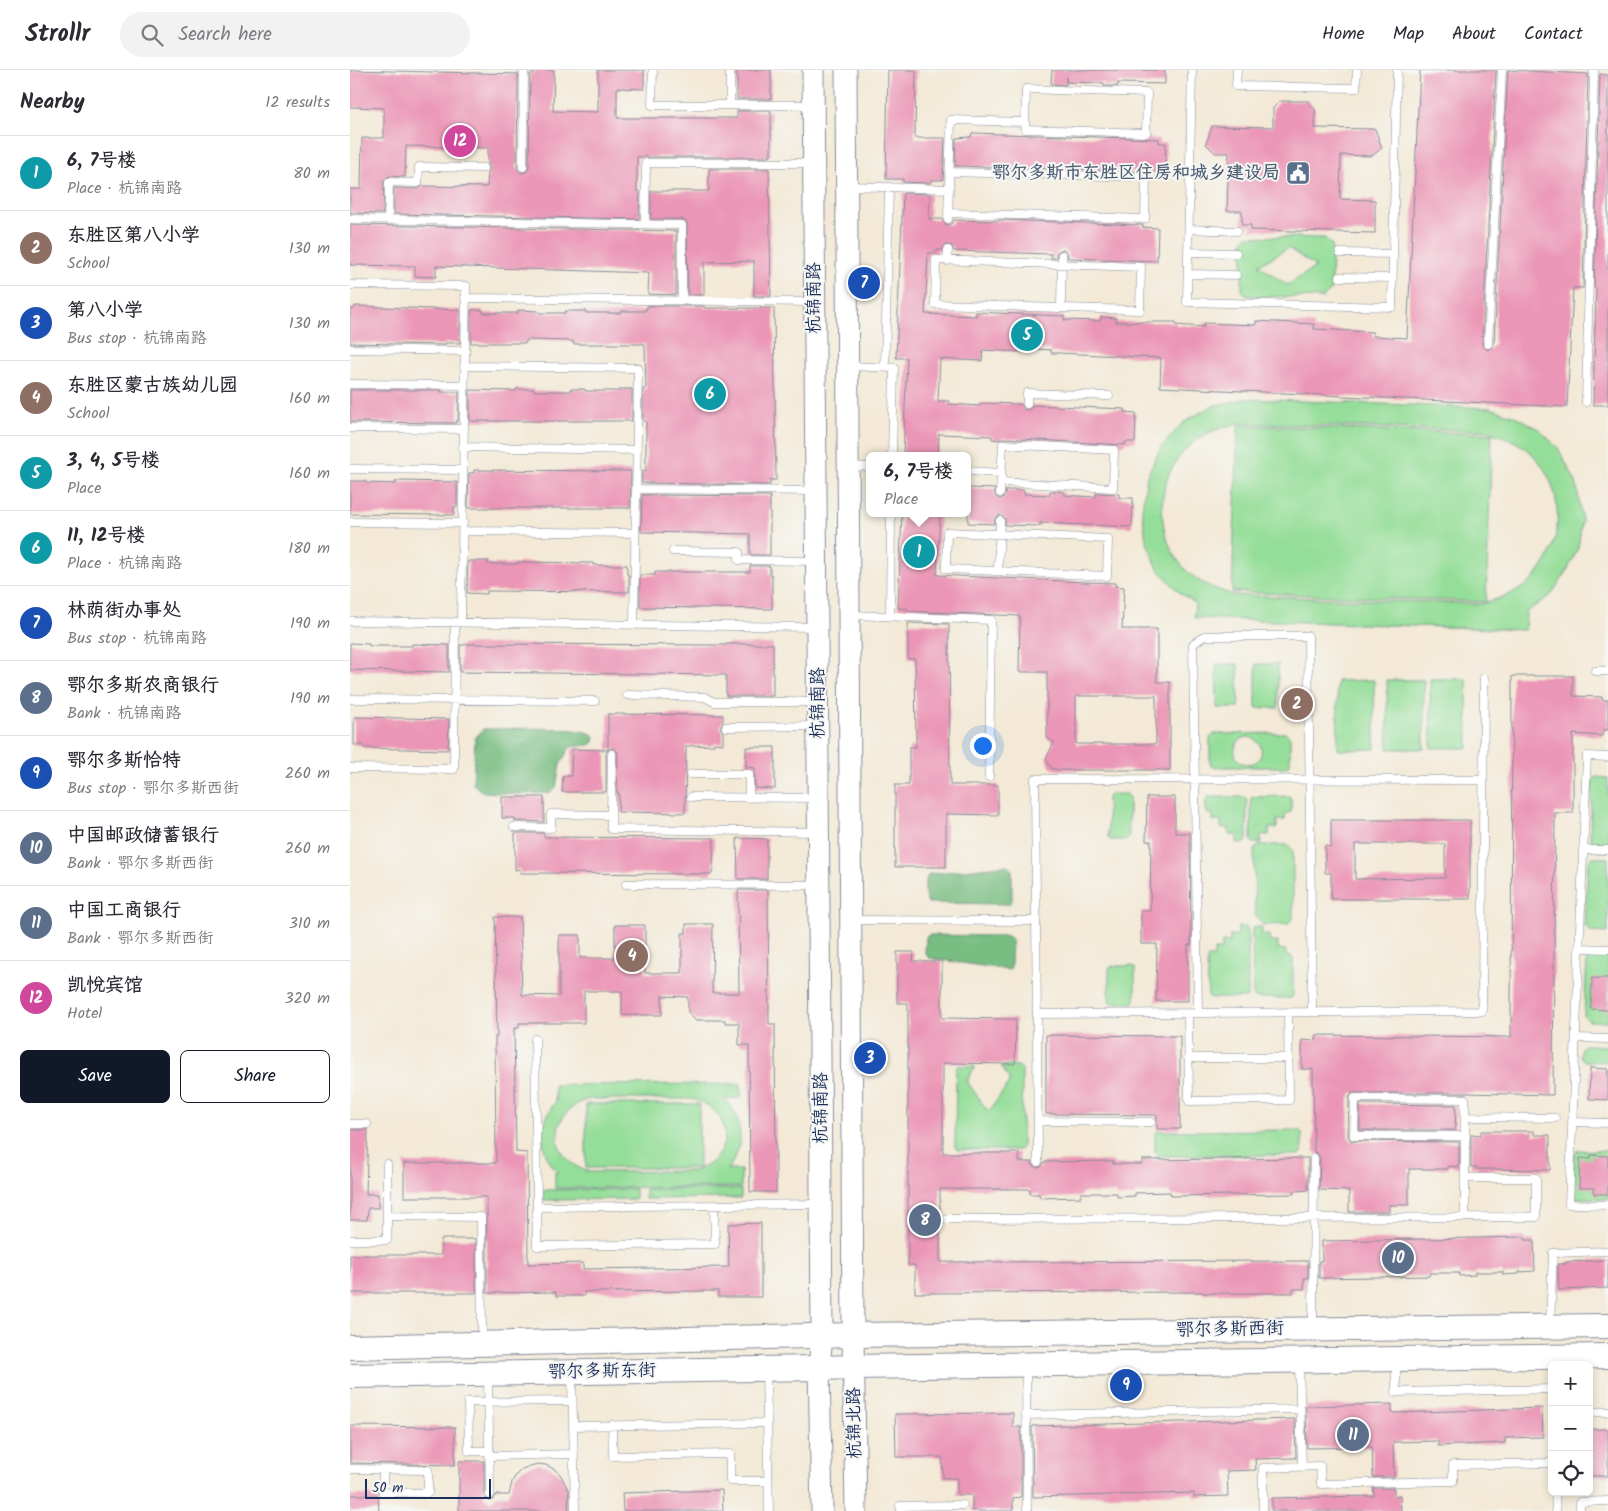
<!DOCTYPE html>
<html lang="en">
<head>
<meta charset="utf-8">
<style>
  :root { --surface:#fff; --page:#f2f2f3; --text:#2b2b33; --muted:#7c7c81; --line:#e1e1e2; --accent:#111827 }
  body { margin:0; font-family:Kalam,"LXGW WenKai TC",sans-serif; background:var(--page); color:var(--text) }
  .controls { position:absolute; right:15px; bottom:15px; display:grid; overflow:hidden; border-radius:8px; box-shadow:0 2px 8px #0003 }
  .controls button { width:45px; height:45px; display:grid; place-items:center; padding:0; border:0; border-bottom:1px solid var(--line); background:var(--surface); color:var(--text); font:25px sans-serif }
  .scale { position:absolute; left:15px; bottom:12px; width:126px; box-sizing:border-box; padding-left:5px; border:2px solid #1b2f5e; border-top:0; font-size:14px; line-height:18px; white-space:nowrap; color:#1b2f5e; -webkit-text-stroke:4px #f6f6f2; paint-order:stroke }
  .you { position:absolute; left:632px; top:675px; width:18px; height:18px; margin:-12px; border:4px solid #fff; border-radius:50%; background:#1a73e8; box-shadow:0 0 0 8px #1a73e833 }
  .badge { display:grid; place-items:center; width:32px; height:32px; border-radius:50%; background:var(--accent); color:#fff; font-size:16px; font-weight:700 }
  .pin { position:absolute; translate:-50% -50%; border:2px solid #fff; box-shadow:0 1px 5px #0006 }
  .popup { position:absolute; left:516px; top:382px; width:105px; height:65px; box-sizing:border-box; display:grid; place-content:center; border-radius:8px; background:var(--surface); filter:drop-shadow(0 1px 4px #0005); font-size:16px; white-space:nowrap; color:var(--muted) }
  .popup b { font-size:19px; color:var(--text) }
  .popup::after { content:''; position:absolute; left:50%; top:100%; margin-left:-10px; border:10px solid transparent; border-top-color:var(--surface) }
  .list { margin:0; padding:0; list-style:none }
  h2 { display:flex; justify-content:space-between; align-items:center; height:65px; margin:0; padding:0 20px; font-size:21px }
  h2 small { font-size:16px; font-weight:400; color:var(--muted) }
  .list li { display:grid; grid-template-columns:32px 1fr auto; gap:15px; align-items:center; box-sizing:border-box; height:75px; padding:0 20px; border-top:1px solid var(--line) }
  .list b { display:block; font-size:19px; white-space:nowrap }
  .list p { margin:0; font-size:16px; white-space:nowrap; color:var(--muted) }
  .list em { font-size:16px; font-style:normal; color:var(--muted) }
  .actions { display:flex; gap:10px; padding:15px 20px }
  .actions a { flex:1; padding:11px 0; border:1px solid var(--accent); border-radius:8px; text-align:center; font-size:18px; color:var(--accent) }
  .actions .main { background:var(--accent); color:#fff }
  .icon { flex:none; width:28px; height:28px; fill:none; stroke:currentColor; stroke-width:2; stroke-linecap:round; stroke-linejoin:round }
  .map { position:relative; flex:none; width:1258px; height:1441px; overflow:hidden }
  header { display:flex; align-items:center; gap:30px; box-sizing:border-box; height:70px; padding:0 25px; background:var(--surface); border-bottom:1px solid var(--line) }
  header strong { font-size:24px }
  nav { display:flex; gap:28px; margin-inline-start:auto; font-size:18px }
  .search { width:350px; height:45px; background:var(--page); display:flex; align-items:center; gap:12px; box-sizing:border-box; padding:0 18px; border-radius:28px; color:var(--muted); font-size:19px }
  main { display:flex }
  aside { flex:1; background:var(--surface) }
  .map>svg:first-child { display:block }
  .green { fill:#95de99; stroke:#58867c; fill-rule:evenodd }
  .forest { fill:#78bd81; stroke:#4a7670 }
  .building { fill:#eb96b6; fill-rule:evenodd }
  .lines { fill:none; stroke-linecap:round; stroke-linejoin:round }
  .lane-casing { stroke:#878c9a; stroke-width:9 }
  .secondary-casing { stroke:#878c9a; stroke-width:23 }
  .primary-casing { stroke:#878c9a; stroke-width:26 }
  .lane { stroke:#fff; stroke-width:8 }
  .secondary { stroke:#fff; stroke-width:21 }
  .primary { stroke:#fff; stroke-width:24 }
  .labels { text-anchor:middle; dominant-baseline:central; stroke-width:4; stroke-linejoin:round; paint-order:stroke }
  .service-label { font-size:18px; font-weight:bold; fill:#4e5e75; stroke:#f6f6f2; text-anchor:end }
  .street-label { font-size:18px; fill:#1b2f5e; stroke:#f6f6f2 }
</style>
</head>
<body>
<header>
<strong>Strollr</strong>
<div class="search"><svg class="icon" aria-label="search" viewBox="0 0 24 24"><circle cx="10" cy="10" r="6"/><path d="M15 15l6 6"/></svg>Search here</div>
<nav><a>Home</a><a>Map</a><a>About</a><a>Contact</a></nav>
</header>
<main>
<aside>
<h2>Nearby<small>12 results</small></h2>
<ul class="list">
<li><span class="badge" style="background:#0f9aa8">1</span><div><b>6, 7号楼</b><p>Place · 杭锦南路</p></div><em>80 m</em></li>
<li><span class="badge" style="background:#8d6e63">2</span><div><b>东胜区第八小学</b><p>School</p></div><em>130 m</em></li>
<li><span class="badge" style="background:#1a4fb4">3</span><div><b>第八小学</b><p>Bus stop · 杭锦南路</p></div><em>130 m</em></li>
<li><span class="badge" style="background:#8d6e63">4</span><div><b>东胜区蒙古族幼儿园</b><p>School</p></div><em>160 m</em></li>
<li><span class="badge" style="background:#0f9aa8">5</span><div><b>3, 4, 5号楼</b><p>Place</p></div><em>160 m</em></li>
<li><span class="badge" style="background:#0f9aa8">6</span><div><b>11, 12号楼</b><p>Place · 杭锦南路</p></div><em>180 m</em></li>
<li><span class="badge" style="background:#1a4fb4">7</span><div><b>林荫街办事处</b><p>Bus stop · 杭锦南路</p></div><em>190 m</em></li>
<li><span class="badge" style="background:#5c6f8a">8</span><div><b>鄂尔多斯农商银行</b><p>Bank · 杭锦南路</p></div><em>190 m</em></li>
<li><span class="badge" style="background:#1a4fb4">9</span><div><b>鄂尔多斯恰特</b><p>Bus stop · 鄂尔多斯西街</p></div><em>260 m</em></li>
<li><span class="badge" style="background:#5c6f8a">10</span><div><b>中国邮政储蓄银行</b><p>Bank · 鄂尔多斯西街</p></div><em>260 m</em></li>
<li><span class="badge" style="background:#5c6f8a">11</span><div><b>中国工商银行</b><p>Bank · 鄂尔多斯西街</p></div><em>310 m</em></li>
<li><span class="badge" style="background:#d1479c">12</span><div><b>凯悦宾馆</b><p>Hotel</p></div><em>320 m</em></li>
</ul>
<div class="actions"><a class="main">Save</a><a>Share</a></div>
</aside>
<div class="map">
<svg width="1258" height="1441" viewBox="0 0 1258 1441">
  <rect width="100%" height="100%" fill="#f6f6f2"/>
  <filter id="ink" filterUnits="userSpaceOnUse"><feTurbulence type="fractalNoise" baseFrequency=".02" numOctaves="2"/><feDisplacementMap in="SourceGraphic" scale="10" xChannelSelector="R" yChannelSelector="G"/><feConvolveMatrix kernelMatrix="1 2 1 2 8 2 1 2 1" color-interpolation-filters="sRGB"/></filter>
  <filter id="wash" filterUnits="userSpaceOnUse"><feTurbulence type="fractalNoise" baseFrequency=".0096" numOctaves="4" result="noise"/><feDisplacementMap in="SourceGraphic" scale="20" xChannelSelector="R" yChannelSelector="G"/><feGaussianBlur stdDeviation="1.12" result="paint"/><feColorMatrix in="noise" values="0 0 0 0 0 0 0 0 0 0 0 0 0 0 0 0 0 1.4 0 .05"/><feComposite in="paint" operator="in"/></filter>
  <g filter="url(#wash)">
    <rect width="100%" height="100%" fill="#f3e9d6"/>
    <path class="green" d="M897,166L975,168L982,175L981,220L973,228L897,226L892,220L893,172ZM938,178L966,197L937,215L909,195Z
      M895,329L1140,338L1165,346L1189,359L1208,378L1226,412L1232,450L1228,478L1216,503L1200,526L1176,542L1175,560L844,548L845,533L829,522L808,499L796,470L792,439L797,406L811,377L834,352L862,336ZM890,353L1136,361C1152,366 1168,371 1181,383C1218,418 1216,483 1176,515C1163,525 1147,529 1131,534L884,525C868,520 852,515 839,503C802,468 803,404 844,372C858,361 873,357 890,353Z
      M888,355L1142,364L1136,532L882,522Z
      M866,594H888L889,638H867Z
      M906,594H928V638H906Z
      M1080,609H1117L1118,678H1081Z
      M1024,610L1025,679L988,680L987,611Z
      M1037,610H1074V679H1038Z
      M936,663L940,667V694L937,697H863L860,694V668L864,664ZM898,667C914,669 917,691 900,694C882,696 878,670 898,667Z
      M1246,707L1258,708V774H1244L1240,768L1242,712Z
      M760,724H777L779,727V767L777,770H760L758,768L757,728Z
      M939,726L941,728V742L935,744V750H927V758H919V765H911V773H903L901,771V728L903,727Z
      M858,727H895L897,729V770L895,773H887V765H879V758H871V751H863V744H858C855,739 855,731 858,727Z
      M909,775H938L943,780V848L938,854L913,855L905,844L904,780Z
      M1242,787L1258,788V863L1241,862L1235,856L1238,792Z
      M888,857H896L898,860V925L896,928H860L858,926L857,889L859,887H864V880H872V872H880V865H888Z
      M904,857H912V865H919L920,872H928V879L936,880V886H941L943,889V925L941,928H905L903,925L902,860Z
      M1243,884L1258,885V952L1239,951L1234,946L1237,888Z
      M761,896H783L785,898V931L783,933H761L759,931V898Z
      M1234,975L1258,976V992L1234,991L1230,987L1231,978Z
      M608,996H624L625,997L618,1009V1013L637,1040H640L659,1013V1009L652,998V996H669L672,999V1078L669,1080H607L605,1077L606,998Z
      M391,1014V1028L375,1029C394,1050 395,1078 377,1100H391V1117L205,1118V1102H208C187,1082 189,1051 207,1030H205L204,1015ZM239,1029H341C385,1039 386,1089 343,1101L240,1102C197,1090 197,1042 239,1029Z
      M236,1034H349V1098H236Z
      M949,1060L952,1063V1083L949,1085L808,1086L805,1083V1064L807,1061Z
      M1228,1080L1258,1081V1129L1226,1128L1223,1123L1224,1084Z
      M285,1119V1129L193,1130V1120Z
      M391,1119V1128L295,1129V1119Z"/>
    <path class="forest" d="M133,659C152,659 235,655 245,666L244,672L240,675L220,677L210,695L206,718L199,723L166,724L133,722L123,714L125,668Z
      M658,795L662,799V831L659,834L578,833C573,826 574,811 579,804Z
      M579,865L658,866L662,869L661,897L659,900L579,888L575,883L576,867Z"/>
    <g id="blocks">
      <path class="building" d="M0,0L168,4L167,97L168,100L172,103L176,102L179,97L180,4H184V0H204L203,41L248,42V0H294V19L267,18V48H387V41H421V85H419V87H287V121H290L289,149L44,144V118L68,119L73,116L137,117L138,102L140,99L138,94V78L56,76L55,107L39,106L34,110L33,144L0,143V119H11L12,68H34V38L0,37Z
        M387,0H421V29H387Z
        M538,0H566L565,68H595L593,110H581L580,113L553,112V109H536Z
        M702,0H815V14L768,13V16H754V13L716,12V7V15L701,14Z
        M1070,0H1146L1132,274L1135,278L1138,280L1142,277L1144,274L1158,0L1238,4L1233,218H1223L1217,337L810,317L811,288L709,283H701V280L674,278V282L633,280L632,291L590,289L588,331H599V334L630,336V333L671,334L674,339L677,340L680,339L682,335L775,339V342L786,343L785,372H775V375L653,368L650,370L642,369V366L589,364L588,386H553L557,288H546L553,123L580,124L579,149H592L593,152L597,155L601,154L604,150L649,151V150L793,155L792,157L808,158L807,191L718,188L717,182L713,179L707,182L706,188H701V184L604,181L602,176L596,175L592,180H587V183H578L575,244L626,246V242L691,245L714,246V250L750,251L751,247L766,248V252H826V255L854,257V253L906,255V251L964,254V259L1023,262V266L1057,268Z
        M1250,4L1258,5V335H1243L1246,218H1244Z
        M930,31H958L965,39V58L1025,59L1032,78L1022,86L991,85L990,129L1025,130V163L901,160V155H892V141H877L879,83H865L856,74L862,56L923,57V38Z
        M622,63L809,69V73H816L815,102L605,96L606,68L621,67Z
        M359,99H419L421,226H404V191L354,192V225H338L337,153L332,149H301V121H359Z
        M0,155L326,161V225L298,224L299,203L86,196V207L65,206V196L0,195Z
        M5,236L110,240V273H95V275L0,273V239H4Z
        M297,236H354V238H424L426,410H420V415L292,413V401H296V351H293V319H296L295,274H223V271L176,270V273H121V240H133V243H168V240L188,241L189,243H215V241H236V243H271V241H295V239H297Z
        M166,319H184V321H220V319H235V321H270V319H282V351H120V320L166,321Z
        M0,320H91V322H109L108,351H106V353L0,352Z
        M124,400L281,401L280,438H118L119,403H124Z
        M0,411H16V413L46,414V411L107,412V437H104V445L0,444Z
        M618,418L645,419V426L650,429L655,426L656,420H674V424L700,425V421L714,422V425L745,427L746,423L769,424V428H783L782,457L690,453V456L655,455V448L650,445L645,448L644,454L618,453Z
        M292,425L420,426V485H400V464L291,462Z
        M552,443H590L587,505L735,512L765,513V516L774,517L772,559H807V612H820V700H707L701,698L696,689L704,672L697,668V602H669L670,546L558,541V539L548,538ZM726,626H806V674H726Z
        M118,491H138V494H168V492L243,493V495H277V505H279V522L137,521V524L117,523Z
        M400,496H420V505H422V539L290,537V505H305V502H400Z
        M558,553L599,554L600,715H648V745L596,744V797H545V715H559V677H566L565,589H558Z
        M0,573L19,574V576H62V574L99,575V602L0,600Z
        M115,574L376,575V574H423V626H376V605L110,602V575H115Z
        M1162,606H1223V626L1252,627V630H1258V660H1253L1252,666L1223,664V743H1205L1203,1025L1115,1023H1002L999,1028L998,1066L1001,1071L1109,1072V1097L1098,1096V1099H1059V1135H1039V1142H999V1121L969,1120L970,1088L967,1083L964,1082L963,999H952V970L966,971V965L1161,967Z
        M258,644L373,645V652L370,657L373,662V674L364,673V675L336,676L335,743L268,742L269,723H267L268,684L267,681L263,678L259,679L256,683V722H212L213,706H221L222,679L258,680Z
        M4,647L99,649L98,680L13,678V675H4Z
        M396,677H425V719L405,718V698L396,697Z
        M152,727H194V752L165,751V748H152Z
        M797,727H825V763H840L841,875H838V931H806L807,874H791V841H800L801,771H796Z
        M981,750H1120V829H981V803H975V776L981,777ZM1005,774H1095V808L1005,809Z
        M165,763H194V767L364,768L363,801H362V804L170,803V799L165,800Z
        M387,768L417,769V809H388Z
        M388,820H418L419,954H425L426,1122H400L399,975H389V953H375V950H346L338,942V927L312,926V945H272V921H234V953H169V958H164L166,1082L177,1083L178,1194L233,1193V1199L379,1197L378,1154L411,1153V1227H368V1221L234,1222V1226H206V1222L137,1223V1127H54V1093H146L145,967H147L145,847H170L172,925L209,926V865H230V888H265V855H295V903H332V863H336V854H363L362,923H389Z
        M547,882H564L563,891H592V948L666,949L665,994L593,993V1083H669V1092H682L683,1095L688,1098L691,1097L694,1092L763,1091V1094H792V1090L958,1088V1120L944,1121V1124L821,1126L820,1122L785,1123V1126L767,1127V1123H731V1127L690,1128L689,1124H680V1119H590V1192L958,1191V1208H954V1219H943V1223H853V1222L565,1223V1195H558V933H547Z
        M1242,908H1258V940L1241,939Z
        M696,965L830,966V1059H807V1045L696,1044Z
        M1240,998L1258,999V1030L1239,1029Z
        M1010,1034L1106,1035L1105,1060H1010Z
        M0,1060H18L16,1124H28V1138H18L17,1150H0Z
        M1131,1061H1184V1065H1200V1100L1127,1099V1097H1121V1064L1131,1065Z
        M1241,1085L1258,1086V1124H1244V1118H1229L1230,1088L1241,1089Z
        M1175,1167V1170H1184L1185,1201L1169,1202V1204L1153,1205V1202H1125V1205L1109,1206V1203H1080L1079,1206L969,1208V1191H972V1171Z
        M91,1169H126V1223H0V1185H91Z
        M1258,1190V1218L1209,1220L1208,1194H1216V1192Z
        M1042,1334V1343L1192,1338L1193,1367L1155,1368V1373L1110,1375L1088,1376V1371L1043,1372L1044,1407H1023L1022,1377L957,1378L956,1336Z
        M663,1343V1357H671V1427L663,1428V1441H622V1425H607V1408H593L592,1387H546L545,1344Z
        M945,1349L946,1388L905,1389L906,1400L877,1401L878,1426L844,1427V1423L683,1427L682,1356Z
        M0,1356L105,1357V1395L0,1393Z
        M1239,1359H1258V1406H1239Z
        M109,1391H134V1425L135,1428L140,1431L143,1430L146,1425H159L162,1412L166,1405L172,1399L180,1396L188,1394L196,1395L204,1399L210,1404L218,1419H219L218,1441H109Z
        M1023,1418H1044V1426L1050,1425L1051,1441H922V1428L1024,1426Z
        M372,1420L373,1441H273L272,1423Z
        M0,1425H28L29,1441H0Z"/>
    </g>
  </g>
  <g filter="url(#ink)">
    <use href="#blocks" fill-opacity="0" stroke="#878c9a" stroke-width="1"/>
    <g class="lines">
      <defs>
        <path id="lane" d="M303,0L302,35H461
          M842,0L837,232L1042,237L1047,0
          M887,0L886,16L1006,18L1007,0
          M380,35V0
          M173,97L174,0
          M499,116L599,119
          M599,143L795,149L796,107L599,102
          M0,149L332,155V231
          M598,149L601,50L675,52L676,19L797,23L796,63L675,59V52
          M38,150L39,112L68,113L69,97L134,98
          M295,154L296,93H462
          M839,159L887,161
          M838,182L886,183
          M990,183L1043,184
          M597,191L598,180
          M838,204L886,205
          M990,207L1042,208
          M0,215L116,216L111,552
          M115,228L462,232
          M711,238L585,234L586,190L791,197L790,240L711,238L712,185
          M1138,274L1152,0
          M0,279L114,281
          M114,296L288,298L284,555
          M500,296L544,298L542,386
          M535,297L539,117
          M0,314L114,315
          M1236,332L1244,0
          M677,334V323L759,326
          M0,358L114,359
          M113,377L287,380
          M500,396L520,397
          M0,399L113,400
          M618,401L651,403
          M286,419L464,421
          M650,423L653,374L764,380L763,418L651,412
          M0,452L113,453
          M113,461L285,463
          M323,481L389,482V490L464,491
          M648,501L596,499L597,462L758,469L757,506L648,501L650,451
          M501,545L641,550L639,707
          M540,545L541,443
          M0,551L465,557
          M1245,601H1258
          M277,625L355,627L364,632H466
          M1,629L245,631
          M376,657L466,656
          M1258,687L1237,686L1219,1134L1258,1135
          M0,698L104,699L105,552
          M341,704H399V728
          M341,727L466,728
          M261,745L262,684
          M164,757L201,758V744L261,745V759L467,762
          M1233,780H1258
          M276,814L467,815
          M502,850L686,851
          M1229,878L1258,879
          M838,943L839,1031L939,1030L938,942
          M848,943L843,574L854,566H958L962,942
          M687,944L1132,941L1134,608
          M1226,968L1258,969
          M185,969L187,1137L469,1134
          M838,988H939
          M1115,1047L1205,1048
          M688,1051L801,1052
          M1222,1052L1258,1053
          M0,1054H17
          M688,1092L685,709L1133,710
          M187,1137V1176L365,1174L364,1135
          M37,1146L131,1147L132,1271
          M1115,1147V1029L1005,1028L1004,1066H1116
          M597,1149L1186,1147V1108H1115
          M0,1170H37V1094
          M1200,1255L1203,1183L1258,1181
          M963,1257L964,1088
          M1046,1291V1322L1202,1319
          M949,1292L952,1397
          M676,1296L677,1441
          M416,1301L419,1441
          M222,1306L225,1441
          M138,1307L140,1425
          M1239,1342H1258
          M676,1345L950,1339
          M262,1355L263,1386L380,1384V1411H418
          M223,1356L417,1353
          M139,1381H119L118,1332L222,1331
          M140,1386L224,1384
          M0,1399L78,1400V1423L33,1422V1400
          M1205,1422L1206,1441
          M551,1441L550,1436L613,1435
          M913,1441V1398L970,1396L971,1414L1103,1411V1395L1202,1393
          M1230,1441V1432L1258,1431"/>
        <path id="secondary" d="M463,0L472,1265L469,1298L472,1441
          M496,0L503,1265L506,1441"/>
        <path id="primary" d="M0,1277L503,1265L1258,1256
          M0,1306L469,1298L504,1297L1258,1286"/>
      </defs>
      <use href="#lane" class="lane-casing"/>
      <use href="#secondary" class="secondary-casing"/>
      <use href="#primary" class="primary-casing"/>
      <use href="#lane" class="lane"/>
      <use href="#secondary" class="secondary"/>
      <use href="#primary" class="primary"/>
    </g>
  </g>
  <defs>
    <symbol id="civic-square" viewBox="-11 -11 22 22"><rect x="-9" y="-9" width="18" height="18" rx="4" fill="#5c6f8a" stroke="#f6f6f2"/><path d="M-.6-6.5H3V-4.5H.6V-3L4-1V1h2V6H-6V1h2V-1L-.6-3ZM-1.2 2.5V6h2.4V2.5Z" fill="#fff"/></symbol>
  </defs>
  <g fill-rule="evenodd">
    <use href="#civic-square" x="934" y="89" width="28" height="28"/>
  </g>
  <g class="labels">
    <g class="service-label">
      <text x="930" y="103">鄂尔多斯市东胜区住房和城乡建设局</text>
    </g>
    <g class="street-label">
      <text transform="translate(464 228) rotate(-90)">杭锦南路</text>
      <text transform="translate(468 633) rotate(-90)">杭锦南路</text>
      <text transform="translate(471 1038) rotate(-90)">杭锦南路</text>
      <text transform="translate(880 1260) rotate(-1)">鄂尔多斯西街</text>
      <text transform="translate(252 1302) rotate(-1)">鄂尔多斯东街</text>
      <text transform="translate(505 1353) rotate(-91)">杭锦北路</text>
    </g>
  </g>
</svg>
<div class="controls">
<button>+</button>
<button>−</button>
<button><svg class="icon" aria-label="locate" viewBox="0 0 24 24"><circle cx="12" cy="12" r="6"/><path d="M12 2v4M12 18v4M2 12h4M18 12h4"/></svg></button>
</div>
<div class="scale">50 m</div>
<div class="you"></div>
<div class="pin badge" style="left:569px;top:482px;background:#0f9aa8">1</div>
<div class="popup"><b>6, 7号楼</b>Place</div>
<div class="pin badge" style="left:947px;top:634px;background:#8d6e63">2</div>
<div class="pin badge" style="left:520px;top:988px;background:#1a4fb4">3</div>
<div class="pin badge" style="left:282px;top:886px;background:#8d6e63">4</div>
<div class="pin badge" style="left:677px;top:265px;background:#0f9aa8">5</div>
<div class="pin badge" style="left:360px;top:324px;background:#0f9aa8">6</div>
<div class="pin badge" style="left:514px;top:213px;background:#1a4fb4">7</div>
<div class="pin badge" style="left:575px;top:1150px;background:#5c6f8a">8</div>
<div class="pin badge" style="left:776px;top:1315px;background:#1a4fb4">9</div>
<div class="pin badge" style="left:1048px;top:1188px;background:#5c6f8a">10</div>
<div class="pin badge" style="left:1003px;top:1365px;background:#5c6f8a">11</div>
<div class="pin badge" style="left:110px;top:71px;background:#d1479c">12</div>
</div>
</main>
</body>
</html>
